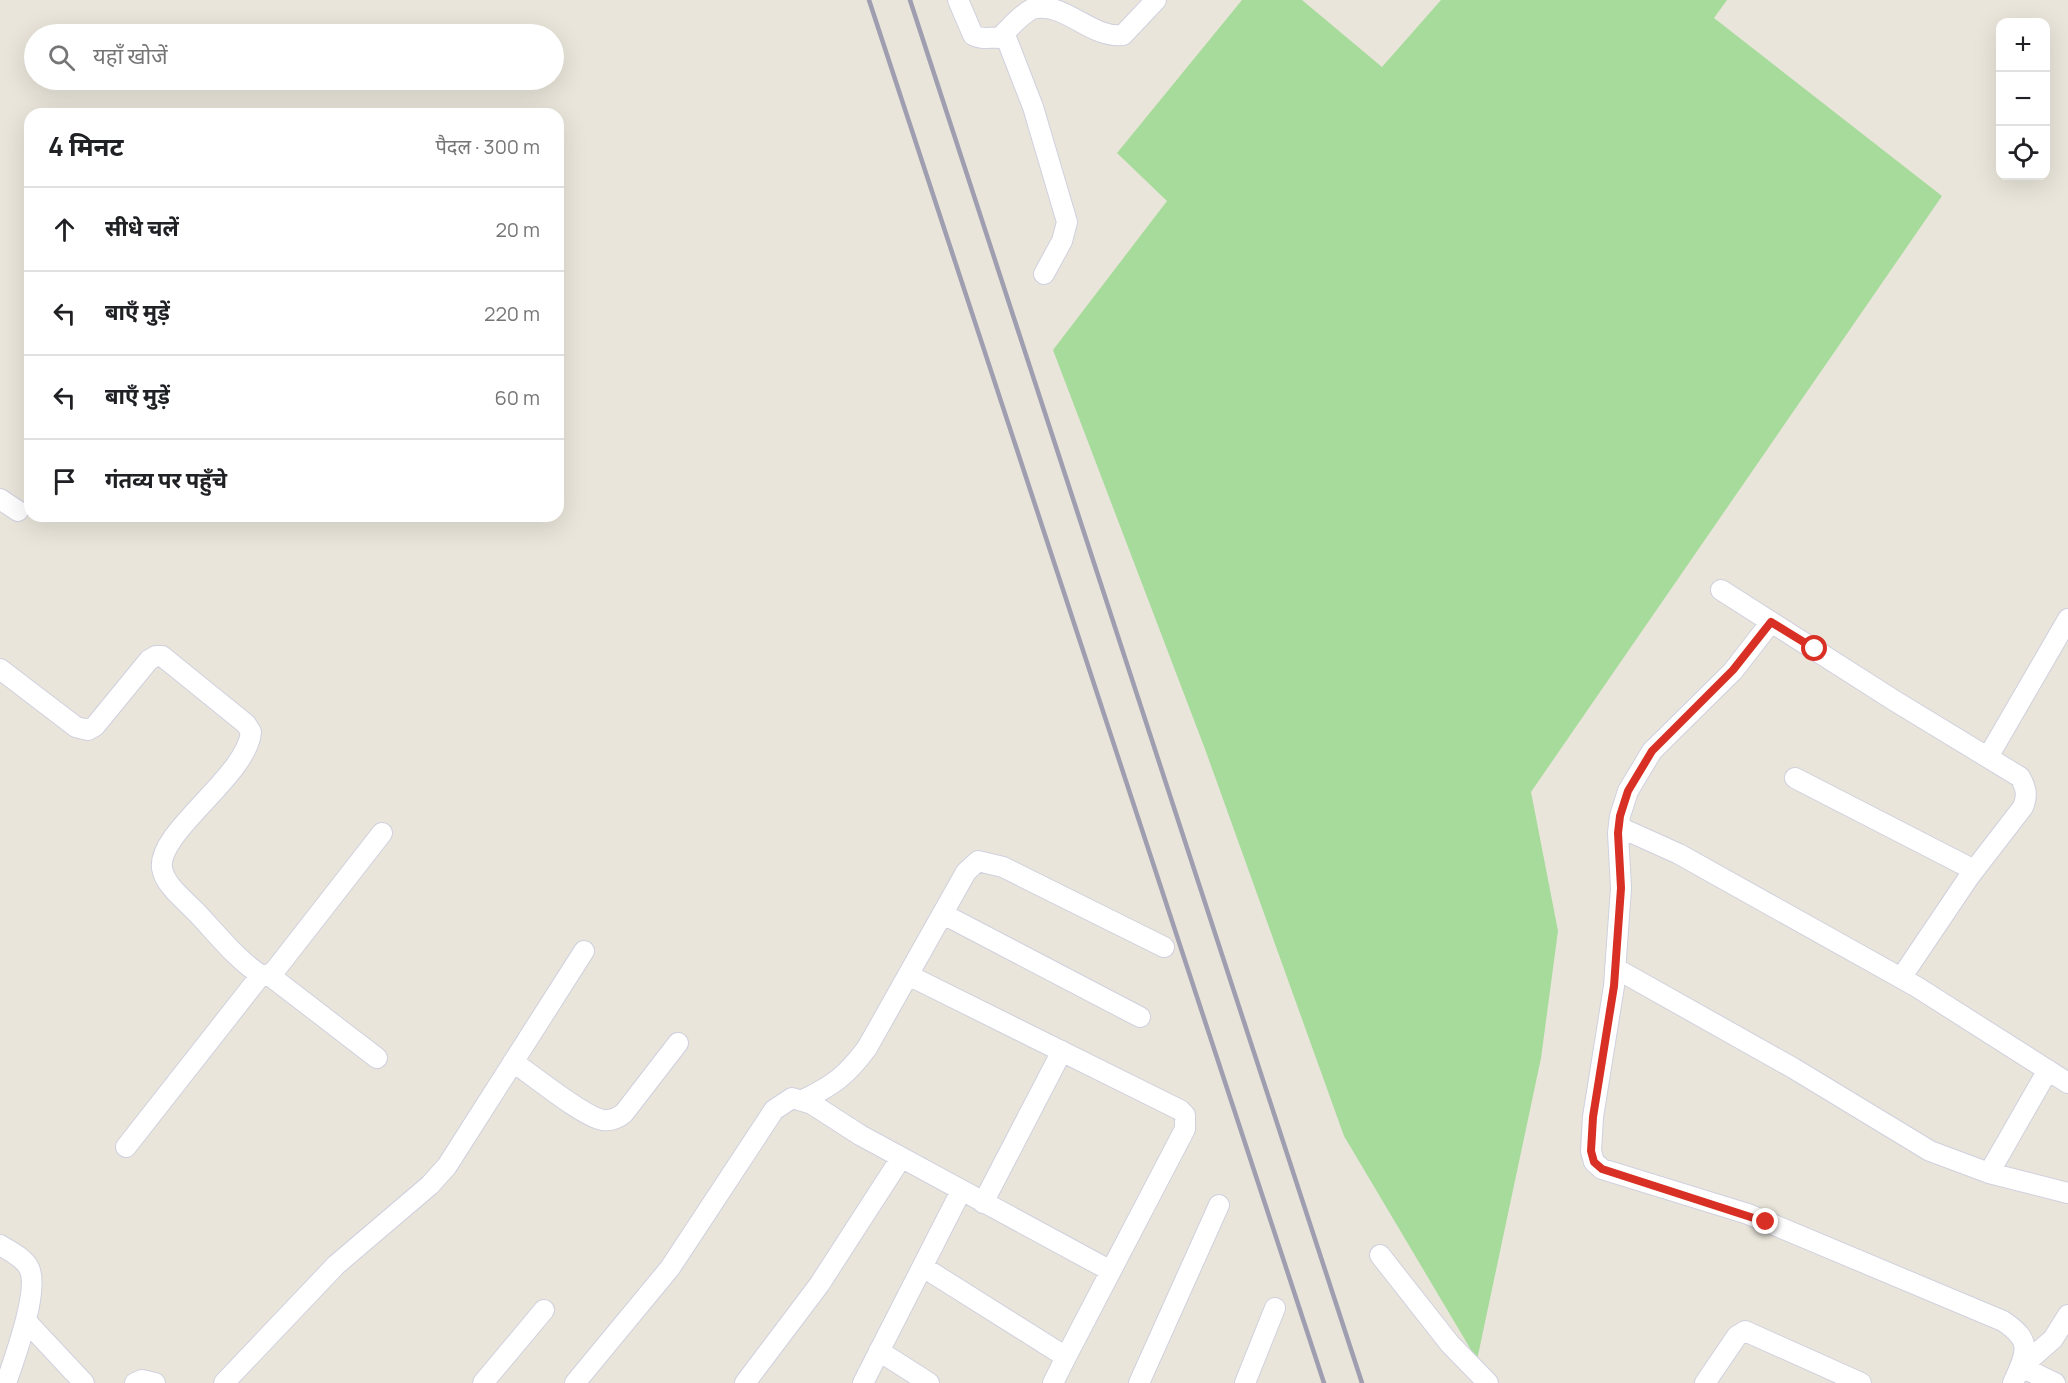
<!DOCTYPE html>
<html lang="hi">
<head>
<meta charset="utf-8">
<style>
  :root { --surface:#fff; --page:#f6f6f6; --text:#202124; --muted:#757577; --line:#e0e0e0 }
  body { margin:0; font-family:Manrope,"Noto Sans Devanagari",sans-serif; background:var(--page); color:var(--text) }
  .controls { position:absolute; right:18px; top:18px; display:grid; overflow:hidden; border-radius:12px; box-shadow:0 6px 24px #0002 }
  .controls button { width:54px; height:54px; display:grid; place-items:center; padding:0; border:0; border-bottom:2px solid var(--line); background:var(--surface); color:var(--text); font:30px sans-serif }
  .stop { position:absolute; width:18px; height:18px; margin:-14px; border:4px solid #d93025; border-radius:50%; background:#fff }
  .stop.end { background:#d93025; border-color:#fff; box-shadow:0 2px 6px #0008 }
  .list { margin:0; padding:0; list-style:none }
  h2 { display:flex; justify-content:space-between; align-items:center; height:78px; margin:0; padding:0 24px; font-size:26px }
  h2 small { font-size:20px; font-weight:400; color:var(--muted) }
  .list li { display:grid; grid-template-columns:39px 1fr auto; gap:18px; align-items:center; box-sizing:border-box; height:84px; padding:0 24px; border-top:2px solid var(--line) }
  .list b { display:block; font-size:22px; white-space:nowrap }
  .list em { font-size:20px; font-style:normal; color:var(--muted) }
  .icon { flex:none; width:33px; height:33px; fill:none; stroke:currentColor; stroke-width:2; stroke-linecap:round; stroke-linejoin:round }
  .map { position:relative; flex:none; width:2068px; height:1383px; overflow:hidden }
  .search { position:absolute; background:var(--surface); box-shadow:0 6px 24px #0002; left:24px; top:24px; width:540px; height:66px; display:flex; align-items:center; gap:15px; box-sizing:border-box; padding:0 21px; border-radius:33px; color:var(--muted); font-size:22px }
  .panel { position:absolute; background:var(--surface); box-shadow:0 6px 24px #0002; left:24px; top:108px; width:540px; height:414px; border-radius:18px }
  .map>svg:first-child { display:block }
  .green { fill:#a6db9b }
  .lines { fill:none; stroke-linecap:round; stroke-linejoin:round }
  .street-casing { stroke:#d0d0df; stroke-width:22 }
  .street { stroke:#fff; stroke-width:20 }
  .rail { stroke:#9e9eb0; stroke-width:4.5 }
  .route { stroke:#d93025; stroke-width:8 }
</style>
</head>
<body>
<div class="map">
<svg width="2068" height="1383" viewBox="0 0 2068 1383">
  <rect width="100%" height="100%" fill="#e9e5da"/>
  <path class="green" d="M1242,0H1302L1382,67L1441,0H1727L1714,18L1942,196L1531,792L1558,931L1541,1058L1477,1360L1344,1136L1205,749L1053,350L1167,201L1117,153Z"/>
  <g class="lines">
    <defs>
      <path id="street" d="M958,0L973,35C984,42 996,34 1007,40L1033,107L1067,222L1062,241L1044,274
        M1000,37C1010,28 1020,15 1032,9C1064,0 1090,39 1123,35L1156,0
        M0,499L18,511
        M1721,590L1895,701L2020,777C2026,788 2028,795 2023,807L1969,877L1901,978
        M1771,622L1733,671L1652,751L1628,791L1620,816L1618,833L1621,888L1614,986L1593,1117L1591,1151L1594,1162L1602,1169L1748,1214L2003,1321C2033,1341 2027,1352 2013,1383
        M0,669L76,727L88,730L95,726L149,660L156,656H162L246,724L251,732C247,776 157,832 162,868C164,885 187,902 198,914C217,934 238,961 261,975H269L276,969L382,833
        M1988,757L2068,619
        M1795,778L1974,870
        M1619,827L1679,854L1917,987L2068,1083
        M943,914L1140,1017
        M1615,968L1793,1068L1930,1151L1989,1173L2068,1193
        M269,975L377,1058
        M908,975L1180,1110L1185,1115V1129L1066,1357
        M513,1062C533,1075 583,1117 603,1120C612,1121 618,1118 624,1113L678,1043
        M803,1100C834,1085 847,1075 867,1048L966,872L978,861L1003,867L1164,947
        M126,1147L261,975
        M1989,1173L2048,1070
        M983,1203L1062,1051
        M0,1245C10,1251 24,1258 29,1268C40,1290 14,1360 6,1383
        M1380,1255L1450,1344L1488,1383
        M923,1267L1066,1357L1053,1383
        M26,1321L84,1383
        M879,1351L929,1383
        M135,1383L142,1380L155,1383
        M224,1383L336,1265L430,1185L447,1166L584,951
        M483,1383L544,1310
        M575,1383L670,1268L774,1110L792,1098L812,1104L860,1135L1109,1270
        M745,1383L819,1285L901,1158
        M863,1383L961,1191
        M1139,1383L1219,1205
        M1245,1383L1275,1308
        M1705,1383L1737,1336L1745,1331L1861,1383
        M2055,1383L2021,1367L2053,1339L2068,1315"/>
    </defs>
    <use href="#street" class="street-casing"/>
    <use href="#street" class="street"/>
    <path class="rail" d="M869,0L1324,1383
      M910,0L1362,1383"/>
  </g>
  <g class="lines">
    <path class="route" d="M1766,1222L1602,1169L1594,1162L1591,1151L1593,1117L1614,986L1621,888L1618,833L1620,816L1628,791L1652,751L1733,670L1771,622L1815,649"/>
  </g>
</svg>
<div class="controls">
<button>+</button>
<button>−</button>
<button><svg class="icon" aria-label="locate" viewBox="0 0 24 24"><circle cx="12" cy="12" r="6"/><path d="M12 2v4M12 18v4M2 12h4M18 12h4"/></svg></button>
</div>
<div class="stop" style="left:1815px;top:649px"></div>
<div class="stop end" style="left:1766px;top:1222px"></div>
<div class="search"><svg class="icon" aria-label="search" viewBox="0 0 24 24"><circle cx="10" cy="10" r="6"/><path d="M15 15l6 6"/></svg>यहाँ खोजें</div>
<section class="panel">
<h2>4 मिनट<small>पैदल · 300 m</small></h2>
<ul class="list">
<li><svg class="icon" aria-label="ahead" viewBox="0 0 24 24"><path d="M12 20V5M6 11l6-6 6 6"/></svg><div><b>सीधे चलें</b></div><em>20 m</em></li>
<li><svg class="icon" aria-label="left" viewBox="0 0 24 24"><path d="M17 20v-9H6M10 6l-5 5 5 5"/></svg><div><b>बाएँ मुड़ें</b></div><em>220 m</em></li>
<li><svg class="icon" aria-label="left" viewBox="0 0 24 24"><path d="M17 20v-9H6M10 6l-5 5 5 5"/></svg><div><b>बाएँ मुड़ें</b></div><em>60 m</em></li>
<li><svg class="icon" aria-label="arrive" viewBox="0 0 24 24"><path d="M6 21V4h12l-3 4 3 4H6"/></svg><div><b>गंतव्य पर पहुँचे</b></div></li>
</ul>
</section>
</div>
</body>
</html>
